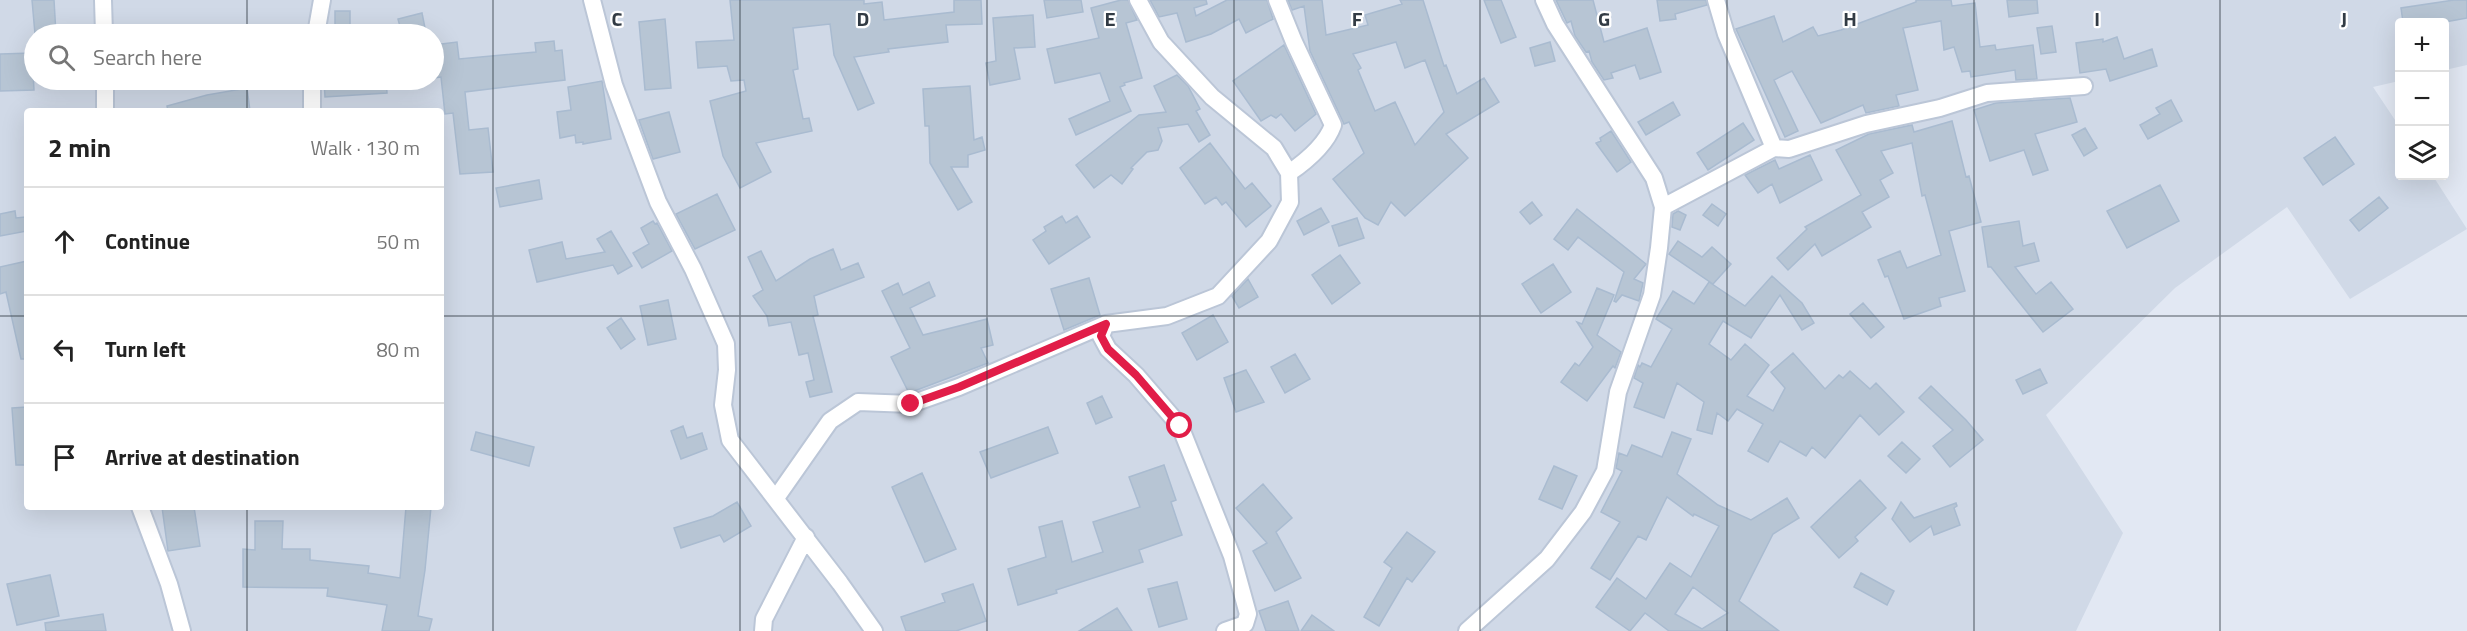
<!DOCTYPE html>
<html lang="en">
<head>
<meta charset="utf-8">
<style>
  :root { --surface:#fff; --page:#f2f2f2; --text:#222; --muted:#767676; --line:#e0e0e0 }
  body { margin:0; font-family:"Titillium Web",sans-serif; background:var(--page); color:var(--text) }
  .controls { position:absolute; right:18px; top:18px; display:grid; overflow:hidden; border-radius:6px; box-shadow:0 6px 24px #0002 }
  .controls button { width:54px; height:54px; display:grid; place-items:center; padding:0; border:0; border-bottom:2px solid var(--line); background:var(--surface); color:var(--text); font:30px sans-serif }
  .stop { position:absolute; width:18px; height:18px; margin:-14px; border:4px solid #e11d48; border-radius:50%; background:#fff }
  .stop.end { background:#e11d48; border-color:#fff; box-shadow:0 2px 6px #0008 }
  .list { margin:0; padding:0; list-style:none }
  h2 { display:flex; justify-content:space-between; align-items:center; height:78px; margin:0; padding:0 24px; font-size:26px }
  h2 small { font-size:20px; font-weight:400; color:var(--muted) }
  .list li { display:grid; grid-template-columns:39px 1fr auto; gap:18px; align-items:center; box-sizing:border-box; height:108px; padding:0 24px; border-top:2px solid var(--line) }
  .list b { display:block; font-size:22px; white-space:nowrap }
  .list em { font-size:20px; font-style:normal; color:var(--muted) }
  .icon { flex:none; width:33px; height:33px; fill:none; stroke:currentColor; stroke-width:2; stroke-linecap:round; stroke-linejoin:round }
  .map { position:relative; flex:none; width:2467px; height:631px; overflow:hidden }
  .search { position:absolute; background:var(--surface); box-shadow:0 6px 24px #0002; left:24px; top:24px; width:420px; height:66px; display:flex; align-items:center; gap:15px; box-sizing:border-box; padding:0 21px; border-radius:33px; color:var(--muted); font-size:22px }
  .panel { position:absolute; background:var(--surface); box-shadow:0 6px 24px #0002; left:24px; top:108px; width:420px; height:402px; border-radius:6px }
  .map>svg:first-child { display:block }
  .residential { fill:#d0d9e7; fill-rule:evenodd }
  .building { fill:#b7c5d4; stroke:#a9bbd0; stroke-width:1.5; fill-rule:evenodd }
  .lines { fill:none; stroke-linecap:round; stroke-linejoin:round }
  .street-casing { stroke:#bbc6d7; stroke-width:20 }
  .street { stroke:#fff; stroke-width:16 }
  .route { stroke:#e11d48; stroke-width:8 }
  .grid { fill:none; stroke:#323b44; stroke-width:1.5; stroke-opacity:0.55 }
  .grid-label { font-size:20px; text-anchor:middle; font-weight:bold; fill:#323b44; stroke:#fff; stroke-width:4.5; stroke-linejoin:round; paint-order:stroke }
</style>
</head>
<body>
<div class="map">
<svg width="2467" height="631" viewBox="0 0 2467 631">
  <rect width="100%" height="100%" fill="#e2e8f3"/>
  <path class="residential" d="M0,0H2467V65L2445,70L2444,22H2400L2399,81L2373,87L2399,126L2400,176H2433L2467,229L2350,299L2287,207L2175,288L2046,415L2123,533L2076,631H0ZM34,34H434V80H34ZM27,111H441V507H27Z"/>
  <path class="building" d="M32,0H54L56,34H35Z
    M730,0H864V4L882,2L884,20L954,12V0H981L982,24L946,25L948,42L888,49L889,52L854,57L874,103L858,110L834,55L830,24L793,28L798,69L793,70L803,119L809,118L812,131L756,143L771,172L740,188L723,156L710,101L746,91L744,80L731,81L727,66L698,68L696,42L734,40Z
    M1044,0H1081L1083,12L1047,18Z
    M1121,0H1128L1137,20L1126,23L1142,78L1124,83L1125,85L1120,87L1131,111L1076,135L1069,119L1110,101L1100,73L1055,83L1047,49L1099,38L1091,8Z
    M1150,0H1206L1207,4L1194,8L1196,16L1227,0H1267L1273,19L1246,33L1239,19L1211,34L1186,42L1177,13L1159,17Z
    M1288,0H1322L1326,35L1368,25L1365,15L1402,4L1400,0H1423L1444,66L1446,65L1457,94L1484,78L1499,102L1446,134L1468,158L1405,216L1391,202L1378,225L1365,218L1333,179L1364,153L1349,122L1344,124L1310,51L1304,6L1292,10ZM1396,42L1405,68L1425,60L1444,112L1415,145L1395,102L1375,111L1358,70L1361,68L1353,54Z
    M1484,0H1501L1516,37L1501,43Z
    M1556,0H1593L1604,42L1647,28L1661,72L1640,79L1635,65L1611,73L1613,78L1604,80L1592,62L1589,51L1586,52L1575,36L1571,21L1567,23Z
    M1657,0H1706L1707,5L1675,14L1676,19L1660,21Z
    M1916,0H1951L1952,6L1975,3L1980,47L1995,45L1996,50L2033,45L2037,79L2016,80L2015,70L1971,77L1970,71L1962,72L1954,47L1944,50L1941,21L1903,28L1918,90L1896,95L1899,106L1866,113L1863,105L1821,123L1792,71L1774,80L1798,131L1785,137L1736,29L1774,16L1783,42L1813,27L1818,36L1841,30L1916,2Z
    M2007,0H2037L2038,13L2009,17Z
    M2454,0H2467V18L2445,22H2403L2401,8Z
    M335,11H350V26H335Z
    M422,13L425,28L402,34L398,19Z
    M1033,15L1035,47L1014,48L1020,79L990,85L986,63L996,61L993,18Z
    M665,19L671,88L645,90L639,22Z
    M2052,26L2056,52L2041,54L2037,28Z
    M2117,37L2124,59L2152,49L2157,66L2110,81L2106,69L2080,73L2076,43L2103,39V42Z
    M554,41L555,51L562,50L565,80L465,92L469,130L488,128L493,172L460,174L453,113L445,114L441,77L434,78V45L457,42L459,59L536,52L535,43Z
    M1550,42L1555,61L1535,66L1530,48Z
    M1284,45L1316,114L1295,131L1281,114L1276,118L1271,115L1261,121L1233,81Z
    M32,53L34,90L0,91V54Z
    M1177,75L1188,86L1200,109L1196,111L1210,135L1199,142L1188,124L1158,128L1162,141L1158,150L1147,152L1131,168L1133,169L1122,184L1111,175L1094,188L1076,165L1139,115L1166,112L1154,86Z
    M324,80H386L387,93L325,97Z
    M602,81L611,139L583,144V142L576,143L575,135L560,138L557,112L571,110L568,87Z
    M970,86L974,140L982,137L985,150L968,155V167H951L972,202L958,210L930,163L929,126H925L923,89Z
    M247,88L250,111H168L167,106L207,95Z
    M2070,98L2077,122L2035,134L2048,170L2033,175L2024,150L1990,161L1974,110L1996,103Z
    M2171,100L2182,121L2148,139L2140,125L2160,114L2156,108Z
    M1673,102L1680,115L1646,135L1638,122Z
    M669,112L680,152L653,159L639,120Z
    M1952,121L1966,177L1969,176L1981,222L1949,231L1965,291L1939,298L1941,306L1904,319L1888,276L1885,277L1878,260L1900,251L1907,268L1941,255L1925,195L1922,196L1912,143L1881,151L1893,173L1880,180L1889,197L1862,212L1871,227L1822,256L1815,244L1788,270L1777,258L1807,229L1805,227L1861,195L1836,150L1869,134L1912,125L1914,132Z
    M1743,123L1754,140L1708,170L1697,153Z
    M2085,128L2097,148L2084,156L2072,135Z
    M1611,131L1631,162L1617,172L1596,143L1601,141L1600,138Z
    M2335,137L2354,164L2323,185L2304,158Z
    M1210,143L1245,189L1252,183L1271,206L1246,227L1226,202L1222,205L1216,197L1205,204L1180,168Z
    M1810,155L1822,180L1780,203L1772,184L1758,193L1745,175L1775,160L1779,169Z
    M539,180L542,199L500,207L496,188Z
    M2160,185L2179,221L2127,248L2107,211Z
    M717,194L735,230L695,249L676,214Z
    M2379,197L2388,208L2359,231L2350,220Z
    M1532,202L1542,215L1530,224L1520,212Z
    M1712,204L1726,214L1718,226L1703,215Z
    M1321,208L1329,222L1304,235L1297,221Z
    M1577,209L1646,264L1634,279L1643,283L1639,301L1622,295L1616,302L1614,301L1624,272L1578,237L1568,250L1554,239Z
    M15,211L16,218L25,217L27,231L0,236V214Z
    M1678,211L1686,215L1680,230L1672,227L1673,214Z
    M1062,216L1066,223L1077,216L1090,237L1049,264L1033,240L1046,231L1044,227Z
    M1357,218L1364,238L1339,246L1332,226Z
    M653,221L655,224L657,223L672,251L642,268L633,253L649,244L641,228Z
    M2019,221L2023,246L2034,243L2039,261L2015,267L2036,294L2051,282L2073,309L2043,332L1991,267H1988L1982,227Z
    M611,231L632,266L618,274L613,265L537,282L529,250L562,242L566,259L605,252L597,239Z
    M1678,241L1702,257L1712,247L1731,264L1713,284L1669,254Z
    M833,249L841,270L858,263L864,277L814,296L818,315L813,316L832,392L810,397L806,382L814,380L808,353L799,355L791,322L769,326L767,316L753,296L763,290L748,257L761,251L776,281L810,259Z
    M1340,255L1360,283L1332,304L1312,275Z
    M27,261V359H21L6,292L0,294V267Z
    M1553,264L1571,292L1541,313L1522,284Z
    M1772,276L1802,303L1814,323L1802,330L1780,295L1751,338L1723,321L1709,344L1731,360L1745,344L1769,365L1747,396L1773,411L1785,388L1771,372L1793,353L1825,389L1839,375L1843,378L1850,371L1870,389L1876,383L1904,412L1879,435L1860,415L1825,458L1812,447L1806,456L1780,441L1768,462L1748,451L1763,424L1737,409L1728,421L1717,413L1712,434L1697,430L1704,402L1677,383L1664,418L1634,407L1643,383L1634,378L1638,365L1640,367L1642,363L1651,367L1672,329L1656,319L1673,291L1694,304L1709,282L1745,306Z
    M1089,278L1100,315L1064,330L1051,289Z
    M1248,279L1258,297L1239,308L1232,296Z
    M929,282L935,296L910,308L923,335L987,319L993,345L981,348L988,363L909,393L891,357L910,348L882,291L898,283L903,295Z
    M1597,288L1614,295L1597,335L1621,352L1615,368L1613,366L1587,401L1561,382L1575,363L1579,366L1593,347L1577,322L1582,324Z
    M668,300L676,339L648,345L640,306Z
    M1863,303L1884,327L1871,338L1850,314Z
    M1213,315L1228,342L1197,360L1182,333Z
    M621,318L635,339L621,349L607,328Z
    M1295,354L1310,379L1285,393L1271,367Z
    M2040,369L2047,383L2023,394L2016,380Z
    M1246,370L1264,402L1236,412L1224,378Z
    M1931,386L1966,420L1983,440L1950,467L1933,446L1953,430L1919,398Z
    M1102,396L1112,417L1096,424L1087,403Z
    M27,407V465H16L12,408Z
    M683,426L687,438L702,433L707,449L681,459L671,431Z
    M1048,427L1058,453L991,478L980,452Z
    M476,432L534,447L529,466L471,450Z
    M1672,432L1691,439L1677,474L1718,505L1751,520L1787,498L1799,518L1773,534L1739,601L1779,631H1669L1645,613L1630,631L1596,607L1617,578L1646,599L1670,563L1691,577L1719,526L1694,514L1693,516L1667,497L1646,540L1638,536L1610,580L1591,568L1620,522L1601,512L1622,471L1616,468L1619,453L1627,456L1632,445L1662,457ZM1693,587L1728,613L1702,629L1675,614Z
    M1902,442L1920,459L1906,473L1888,456Z
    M1164,465L1176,500L1171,502L1182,535L1139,550L1143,562L1056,590L1057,593L1018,605L1008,569L1046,557L1039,527L1062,521L1072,562L1103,552L1093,522L1140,507L1129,477Z
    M1554,466L1577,476L1562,509L1539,499Z
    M922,473L956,549L925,562L892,487Z
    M1860,480L1886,508L1855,537L1858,541L1839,558L1811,527Z
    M1263,484L1292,518L1276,532L1301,578L1275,591L1253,551L1267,543L1236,508Z
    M737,502L751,526L724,542L720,535L681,548L674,528L713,516Z
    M1901,502L1914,518L1956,503L1957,506L1954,508L1960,525L1934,535L1931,526L1910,542L1892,519Z
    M162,507H194L200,546L168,551Z
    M406,507H431L425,570L418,616L432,619L429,631H382L387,605L327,596L328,588L243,587V549L255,550V521H283L282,549H310V560L369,566L368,573L400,578Z
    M1407,532L1435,552L1412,582L1407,578L1379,626L1364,617L1392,568L1384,562Z
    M1861,573L1894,591L1887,605L1854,587Z
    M50,575L59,616L17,625L7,584Z
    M1177,582L1187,619L1159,627L1148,589Z
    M973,584L986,621L956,631H906L901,617L945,602L942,594Z
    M1288,601L1299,631H1266L1259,611Z
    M1117,608L1132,631H1079Z
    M103,614L106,631H46L45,623Z
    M1312,615L1334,631H1301Z"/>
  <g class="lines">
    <defs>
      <path id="street" d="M103,0L104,34
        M592,0L614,85L658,202L693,269L726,344L727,370L723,405L730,440L840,583L874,631
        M1138,0L1161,42L1212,97L1274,148L1289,173L1290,202L1269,241L1218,296L1167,316L1106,324L1101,336L1108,349L1136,375L1180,426L1232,556L1248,614L1245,624L1225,631
        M1277,0L1294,42L1333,125C1326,145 1305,162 1289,173
        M1716,0L1726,34L1774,148
        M316,34L322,0
        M105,80V111
        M312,80V111
        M1663,207L1774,148L1789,149L1866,124L1940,108L1987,93L2084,86
        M776,498L830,421L858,402L911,404L959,387L1106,324
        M140,507L169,584L182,631
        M763,631L764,619L806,537
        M1467,631L1547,559L1583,512L1605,471L1618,392L1652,295L1659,248L1663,207L1654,178L1555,24L1544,0"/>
    </defs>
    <use href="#street" class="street-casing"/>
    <use href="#street" class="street"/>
  </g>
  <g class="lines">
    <path class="route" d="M911,404L959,387L1106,324L1101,336L1108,349L1136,375L1180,426"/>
  </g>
  <path class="grid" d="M247,0V34M493,0V631M740,0V631M987,0V631M1234,0V631M1480,0V631M1727,0V631M1974,0V631M2220,0V631M247,80V111M0,316H27M441,316H2467M247,507V631"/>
  <g class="grid-label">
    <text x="617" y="26">C</text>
    <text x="863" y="26">D</text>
    <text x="1110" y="26">E</text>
    <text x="1357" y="26">F</text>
    <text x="1604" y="26">G</text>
    <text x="1850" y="26">H</text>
    <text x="2097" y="26">I</text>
    <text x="2344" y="26">J</text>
  </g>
</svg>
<div class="controls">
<button>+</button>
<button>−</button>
<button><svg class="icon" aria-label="layers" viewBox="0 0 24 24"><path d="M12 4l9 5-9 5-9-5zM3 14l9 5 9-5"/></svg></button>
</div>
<div class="stop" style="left:1180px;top:426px"></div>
<div class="stop end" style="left:911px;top:404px"></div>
<div class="search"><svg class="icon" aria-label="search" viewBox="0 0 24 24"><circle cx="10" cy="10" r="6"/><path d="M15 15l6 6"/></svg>Search here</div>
<section class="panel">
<h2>2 min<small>Walk · 130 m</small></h2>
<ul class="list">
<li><svg class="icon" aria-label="ahead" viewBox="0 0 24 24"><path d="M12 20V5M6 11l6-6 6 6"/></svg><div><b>Continue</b></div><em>50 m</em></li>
<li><svg class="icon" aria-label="left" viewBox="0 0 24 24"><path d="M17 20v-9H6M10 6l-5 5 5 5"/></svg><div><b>Turn left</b></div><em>80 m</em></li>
<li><svg class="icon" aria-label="arrive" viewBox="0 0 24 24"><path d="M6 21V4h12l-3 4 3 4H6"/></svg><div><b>Arrive at destination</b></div></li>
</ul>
</section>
</div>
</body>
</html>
